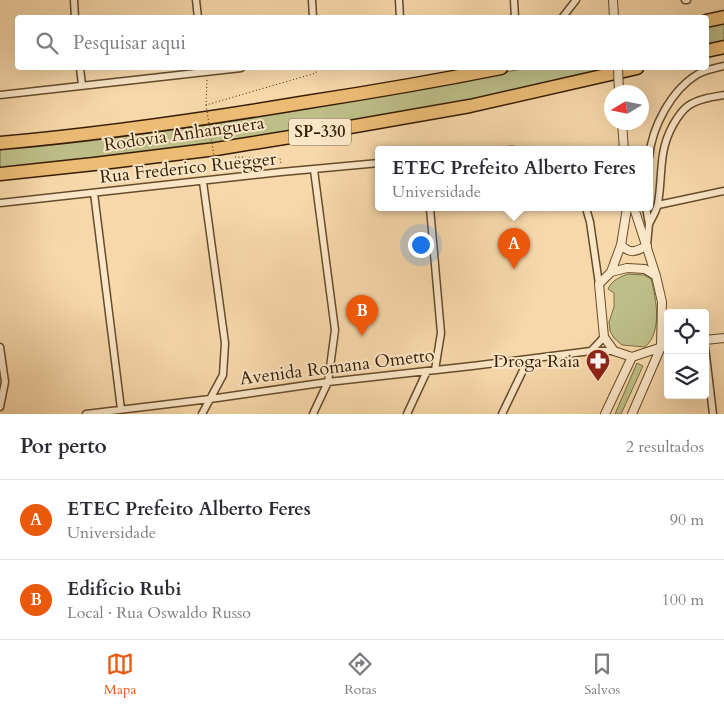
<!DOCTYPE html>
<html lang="pt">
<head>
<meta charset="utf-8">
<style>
  :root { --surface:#fff; --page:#f7f7f7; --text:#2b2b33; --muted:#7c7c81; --line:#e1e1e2; --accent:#ea580c }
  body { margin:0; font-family:Cardo,serif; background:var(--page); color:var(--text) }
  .controls { position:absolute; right:15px; bottom:15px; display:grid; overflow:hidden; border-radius:5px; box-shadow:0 5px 20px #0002 }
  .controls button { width:45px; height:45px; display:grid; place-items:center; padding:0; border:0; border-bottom:1px solid var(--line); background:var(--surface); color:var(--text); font:25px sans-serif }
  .compass { position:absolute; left:604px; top:85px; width:45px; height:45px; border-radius:50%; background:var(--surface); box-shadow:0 5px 20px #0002; rotate:260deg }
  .you { position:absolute; left:420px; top:244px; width:18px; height:18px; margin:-12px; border:4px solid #fff; border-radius:50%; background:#1a73e8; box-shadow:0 0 0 8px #1a73e833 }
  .badge { display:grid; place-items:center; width:32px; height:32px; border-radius:50%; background:var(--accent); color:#fff; font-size:16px; font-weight:700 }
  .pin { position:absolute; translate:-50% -41px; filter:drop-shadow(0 1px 2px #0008) }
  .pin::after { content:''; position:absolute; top:26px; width:18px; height:15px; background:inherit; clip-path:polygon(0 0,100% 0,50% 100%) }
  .popup { position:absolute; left:375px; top:146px; width:278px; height:65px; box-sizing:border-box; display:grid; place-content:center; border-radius:5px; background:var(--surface); filter:drop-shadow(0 1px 4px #0005); font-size:16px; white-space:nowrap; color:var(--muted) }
  .popup b { font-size:19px; color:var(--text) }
  .popup::after { content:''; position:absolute; left:50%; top:100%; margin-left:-10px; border:10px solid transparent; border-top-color:var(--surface) }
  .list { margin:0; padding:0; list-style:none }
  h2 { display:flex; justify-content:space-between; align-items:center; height:65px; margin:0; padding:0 20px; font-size:21px }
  h2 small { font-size:16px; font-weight:400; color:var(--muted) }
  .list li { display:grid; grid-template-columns:32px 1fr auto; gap:15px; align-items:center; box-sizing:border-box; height:80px; padding:0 20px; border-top:1px solid var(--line) }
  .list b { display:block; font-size:19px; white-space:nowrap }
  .list p { margin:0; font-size:16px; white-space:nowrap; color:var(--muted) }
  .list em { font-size:16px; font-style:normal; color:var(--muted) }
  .icon { flex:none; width:28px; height:28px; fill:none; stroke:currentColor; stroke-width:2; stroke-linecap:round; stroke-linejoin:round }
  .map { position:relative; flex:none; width:724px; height:414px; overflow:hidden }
  .search { position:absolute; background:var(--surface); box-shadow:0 5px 20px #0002; left:15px; right:15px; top:15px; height:55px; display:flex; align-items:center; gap:12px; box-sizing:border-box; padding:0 18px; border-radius:5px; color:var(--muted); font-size:19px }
  .sheet { height:225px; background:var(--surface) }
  nav { display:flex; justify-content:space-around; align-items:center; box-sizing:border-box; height:70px; border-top:1px solid var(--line); background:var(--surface); font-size:14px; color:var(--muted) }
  nav a { display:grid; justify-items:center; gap:2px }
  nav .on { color:var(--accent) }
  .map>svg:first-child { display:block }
  .green { fill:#bdbe88; stroke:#7a6e44 }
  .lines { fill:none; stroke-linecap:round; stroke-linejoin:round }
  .minor-casing { stroke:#664c2a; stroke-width:9 }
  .tertiary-casing { stroke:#664c2a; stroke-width:10 }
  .motorway-casing { stroke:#361d00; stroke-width:15 }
  .path { stroke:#361d00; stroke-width:1; stroke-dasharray:1 2.5; stroke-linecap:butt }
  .minor { stroke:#fae6c8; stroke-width:6 }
  .tertiary { stroke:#fae6c8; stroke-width:8 }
  .motorway { stroke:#ecbc75; stroke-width:12 }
  .tertiary-bridge-casing { stroke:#664c2a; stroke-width:10; stroke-linecap:butt }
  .path-bridge { stroke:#361d00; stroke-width:1; stroke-dasharray:1 2.5; stroke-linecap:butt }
  .tertiary-bridge { stroke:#fae6c8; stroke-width:8 }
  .labels { text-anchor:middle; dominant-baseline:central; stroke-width:4; stroke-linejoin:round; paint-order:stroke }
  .shield { fill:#fae6c8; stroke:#71593c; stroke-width:1 }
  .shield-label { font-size:16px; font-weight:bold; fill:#361d00 }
  .street-label { font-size:18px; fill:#361d00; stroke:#fae6c8 }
  .poi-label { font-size:18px; fill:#361d00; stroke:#fae6c8; text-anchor:end }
</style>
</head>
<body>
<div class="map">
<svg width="724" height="414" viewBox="0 0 724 414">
  <rect width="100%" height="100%" fill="#f7d8aa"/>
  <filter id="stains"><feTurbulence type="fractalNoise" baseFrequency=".004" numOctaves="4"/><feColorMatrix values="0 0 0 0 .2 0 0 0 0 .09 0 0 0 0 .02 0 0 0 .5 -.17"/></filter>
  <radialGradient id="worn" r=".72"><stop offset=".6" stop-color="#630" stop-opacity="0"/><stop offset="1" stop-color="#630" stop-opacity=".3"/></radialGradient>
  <path class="green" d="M724,21V42L707,46L706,25Z
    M525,68H616L474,101L236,141L0,170V148L470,80Z
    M628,274L644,275L651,279C656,299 663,331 645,347L622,345L614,338L610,331L609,322L614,307V293L608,289C612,280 620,277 628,274Z
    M637,363L643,366L621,414H615Z"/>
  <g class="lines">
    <defs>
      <path id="minor" d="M74,0L75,18
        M196,0L198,18
        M312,0L313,18
        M399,0L400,18
        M514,0L515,18
        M685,0H687
        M562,18L576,0
        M80,68L82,85
        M0,95L241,68
        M510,150H513
        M649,157C652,127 671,90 698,74C706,70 715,68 724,66
        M94,193L121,409
        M0,203L281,172L379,163
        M658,205L724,191
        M430,208L441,333L435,370
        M586,208L590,222L599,284
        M646,208L649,224L647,245
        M649,224C652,218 657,210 658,203C663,174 658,152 673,125C677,118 681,111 688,106C698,99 712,97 724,95
        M0,347L5,382L0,407
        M705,347L713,414
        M591,351L604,337
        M86,414L210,399L328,382L472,366L591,351H614
        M202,414L223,375L225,343L203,182
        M313,414L328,382L335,330L314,170
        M407,414L427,371
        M502,414L528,360"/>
      <path id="tertiary" d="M613,0L614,18
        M622,122L624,150
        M627,208L621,245L611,272L599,284L604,337L614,351L632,357L668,345
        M621,245C631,255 636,251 647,246
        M611,272L627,268L645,269L656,276
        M705,340L724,338
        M605,414L632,357
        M632,414L661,347L662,302L656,276L634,208"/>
      <path id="motorway" d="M706,21L724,17
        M706,51L724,47
        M0,143C103,134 205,119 307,102C372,92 436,81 501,68
        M0,174L94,164L216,149L327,131L470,106L637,68"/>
    </defs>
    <use href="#minor" class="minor-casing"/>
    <use href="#tertiary" class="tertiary-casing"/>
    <use href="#motorway" class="motorway-casing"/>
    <path class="path" d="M207,80L206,105L316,73L317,68
      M235,157L280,158L281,164
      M214,159L219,171"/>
    <use href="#minor" class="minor"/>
    <use href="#tertiary" class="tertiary"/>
    <use href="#motorway" class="motorway"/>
    <defs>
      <path id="tertiary-bridge" d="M618,68L619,92"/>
    </defs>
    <use href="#tertiary-bridge" class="tertiary-bridge-casing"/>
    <path class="path-bridge" d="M206,105L214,156"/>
    <use href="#tertiary-bridge" class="tertiary-bridge"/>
  </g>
  <defs>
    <symbol id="pharmacy-pin" viewBox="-11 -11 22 30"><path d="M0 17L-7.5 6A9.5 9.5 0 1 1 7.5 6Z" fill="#8f2418" stroke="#fae6c8"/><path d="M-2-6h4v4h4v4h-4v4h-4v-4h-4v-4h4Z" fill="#fff"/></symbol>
  </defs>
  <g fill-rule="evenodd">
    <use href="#pharmacy-pin" x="584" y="347" width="28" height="38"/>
  </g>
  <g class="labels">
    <rect class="shield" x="289" y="118.5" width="62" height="27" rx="4"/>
    <g class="shield-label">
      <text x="320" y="132">SP-330</text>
    </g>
    <g class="street-label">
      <text transform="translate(184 134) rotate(-8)">Rodovia Anhanguera</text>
      <text transform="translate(188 168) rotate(-6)">Rua Frederico Ruegger</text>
      <text transform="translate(337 367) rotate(-7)">Avenida Romana Ometto</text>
    </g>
    <g class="poi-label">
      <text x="580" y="361">Droga Raia</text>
    </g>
  </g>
  <rect width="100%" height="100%" filter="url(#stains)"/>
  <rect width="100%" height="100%" fill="url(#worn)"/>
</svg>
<div class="controls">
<button><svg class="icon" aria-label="locate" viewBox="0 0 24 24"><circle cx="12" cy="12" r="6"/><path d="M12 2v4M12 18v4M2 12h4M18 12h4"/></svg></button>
<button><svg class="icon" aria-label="layers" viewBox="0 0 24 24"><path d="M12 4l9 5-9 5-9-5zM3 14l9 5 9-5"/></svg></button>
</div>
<svg class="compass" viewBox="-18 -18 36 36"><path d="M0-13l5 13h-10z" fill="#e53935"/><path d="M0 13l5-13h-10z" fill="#7c7c81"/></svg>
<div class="you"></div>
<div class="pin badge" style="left:514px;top:269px">A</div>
<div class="popup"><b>ETEC Prefeito Alberto Feres</b>Universidade</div>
<div class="pin badge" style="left:362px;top:336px">B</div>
<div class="search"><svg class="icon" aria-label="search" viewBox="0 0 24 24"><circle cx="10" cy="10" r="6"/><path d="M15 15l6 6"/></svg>Pesquisar aqui</div>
</div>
<section class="sheet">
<h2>Por perto<small>2 resultados</small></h2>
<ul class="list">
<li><span class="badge">A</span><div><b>ETEC Prefeito Alberto Feres</b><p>Universidade</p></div><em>90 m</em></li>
<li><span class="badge">B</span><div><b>Edifício Rubi</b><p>Local · Rua Oswaldo Russo</p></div><em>100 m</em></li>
</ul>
</section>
<nav>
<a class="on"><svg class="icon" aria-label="map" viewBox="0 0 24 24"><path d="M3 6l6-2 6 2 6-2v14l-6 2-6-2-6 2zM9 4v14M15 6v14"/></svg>Mapa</a>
<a><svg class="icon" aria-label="directions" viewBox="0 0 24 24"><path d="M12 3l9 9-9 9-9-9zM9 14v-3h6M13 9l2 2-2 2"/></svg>Rotas</a>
<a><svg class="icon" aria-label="saved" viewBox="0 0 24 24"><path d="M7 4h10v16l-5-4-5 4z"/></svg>Salvos</a>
</nav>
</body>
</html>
